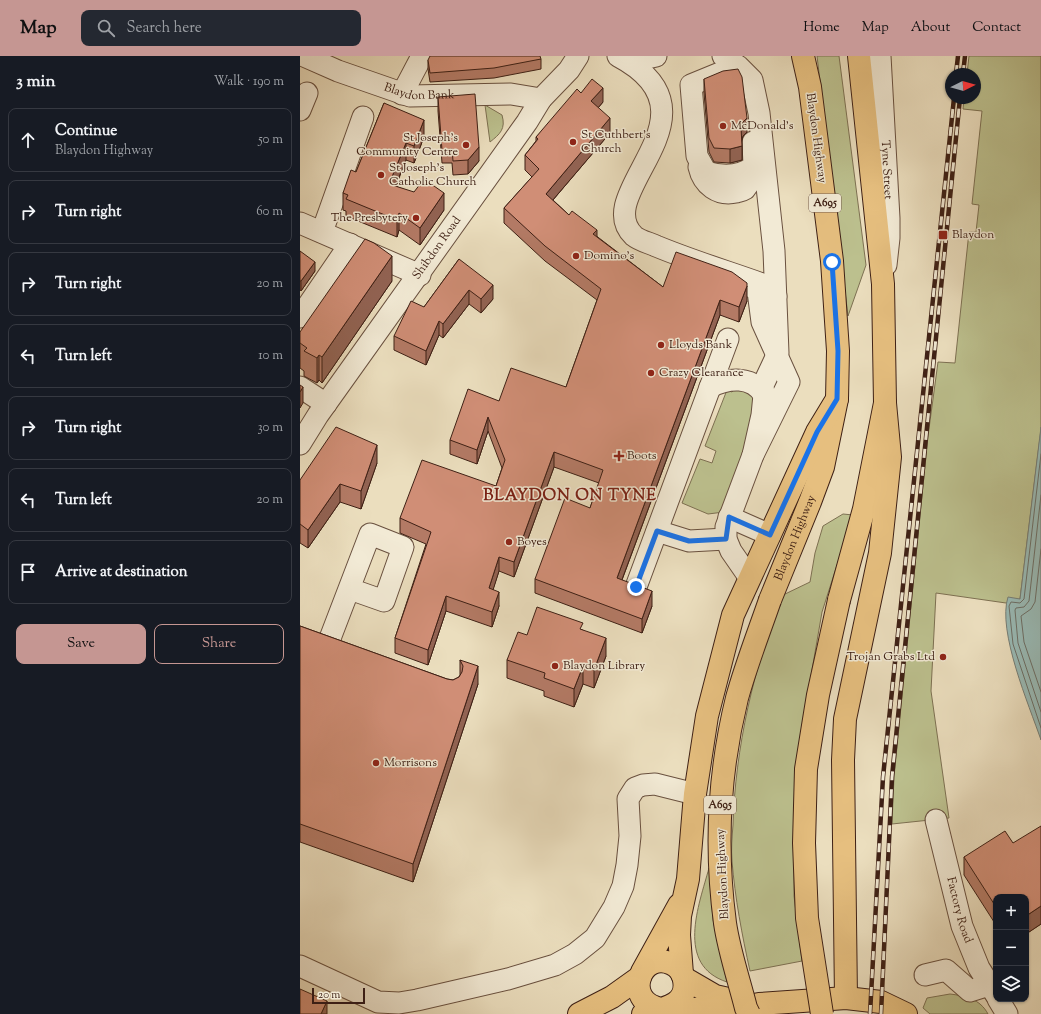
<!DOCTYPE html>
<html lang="en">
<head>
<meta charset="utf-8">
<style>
  :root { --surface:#171b24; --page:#242831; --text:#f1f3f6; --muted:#9ea1a6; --line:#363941; --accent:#c59692 }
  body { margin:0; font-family:"Sorts Mill Goudy",serif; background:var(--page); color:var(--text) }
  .controls { position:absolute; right:12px; bottom:12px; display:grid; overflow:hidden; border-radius:8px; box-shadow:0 1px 3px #0004 }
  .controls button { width:36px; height:36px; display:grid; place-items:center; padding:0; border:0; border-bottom:1px solid var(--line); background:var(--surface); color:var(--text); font:20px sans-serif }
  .compass { position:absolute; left:645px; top:12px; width:36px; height:36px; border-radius:50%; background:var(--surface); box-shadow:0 1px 3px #0004; rotate:85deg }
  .scale { position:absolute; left:12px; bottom:10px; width:53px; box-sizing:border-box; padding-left:4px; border:2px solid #3e2015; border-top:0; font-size:11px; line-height:14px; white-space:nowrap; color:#3e2015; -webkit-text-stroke:3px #f2ead5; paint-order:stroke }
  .stop { position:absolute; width:12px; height:12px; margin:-9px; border:3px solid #1a73e8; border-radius:50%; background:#fff }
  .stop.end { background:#1a73e8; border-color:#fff; box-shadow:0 1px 4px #0008 }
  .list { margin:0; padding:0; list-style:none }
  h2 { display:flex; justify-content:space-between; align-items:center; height:52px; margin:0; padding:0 16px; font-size:17px }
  h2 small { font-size:13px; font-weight:400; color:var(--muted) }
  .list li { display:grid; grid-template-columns:26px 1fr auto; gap:12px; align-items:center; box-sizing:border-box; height:64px; margin:0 8px 8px; padding:0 8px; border:1px solid var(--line); border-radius:8px }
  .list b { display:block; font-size:15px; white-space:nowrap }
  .list p { margin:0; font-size:13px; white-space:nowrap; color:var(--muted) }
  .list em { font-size:13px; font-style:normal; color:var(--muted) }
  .actions { display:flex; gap:8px; padding:12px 16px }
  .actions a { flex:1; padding:9px 0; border:1px solid var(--accent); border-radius:8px; text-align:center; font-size:14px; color:var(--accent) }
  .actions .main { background:var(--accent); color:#111 }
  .icon { flex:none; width:22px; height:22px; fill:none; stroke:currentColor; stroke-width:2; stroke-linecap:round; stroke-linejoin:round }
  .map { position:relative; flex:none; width:741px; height:958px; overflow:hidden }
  header { display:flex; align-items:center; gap:24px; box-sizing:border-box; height:56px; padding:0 20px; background:var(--accent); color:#111 }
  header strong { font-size:19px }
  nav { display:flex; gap:22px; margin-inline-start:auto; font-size:14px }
  .search { width:280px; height:36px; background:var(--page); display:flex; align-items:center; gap:10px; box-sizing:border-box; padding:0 14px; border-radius:8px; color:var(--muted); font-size:15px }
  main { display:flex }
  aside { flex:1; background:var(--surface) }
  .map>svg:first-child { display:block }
  .green { fill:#bcc08e; stroke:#7d7052 }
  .water { fill:#99bbb7; stroke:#757d76 }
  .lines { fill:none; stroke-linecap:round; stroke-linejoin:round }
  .shore { stroke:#6c6e66; stroke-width:1 }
  .minor-casing { stroke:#69503f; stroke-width:23 }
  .major-casing { stroke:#3e2015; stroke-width:24 }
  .minor { stroke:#f2ead5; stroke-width:21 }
  .major { stroke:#e6bf7f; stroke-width:22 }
  .rail-casing { stroke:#3e2015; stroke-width:4.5 }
  .rail { stroke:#f2ead5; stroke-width:3; stroke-dasharray:9; stroke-linecap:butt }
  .major-bridge-casing { stroke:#3e2015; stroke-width:24; stroke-linecap:butt }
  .major-bridge { stroke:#e6bf7f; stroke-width:22 }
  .wall { fill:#b37a65; stroke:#3e2015 }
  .shaded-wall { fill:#926353; stroke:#3e2015 }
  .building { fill:#d08e76; stroke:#3e2015 }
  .route { stroke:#1a73e8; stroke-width:5 }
  .poi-dot { fill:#8f2418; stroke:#f2ead5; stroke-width:1.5 }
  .labels { text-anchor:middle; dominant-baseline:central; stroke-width:3; stroke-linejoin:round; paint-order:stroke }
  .shield { fill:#f2ead5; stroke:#745d4f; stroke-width:1 }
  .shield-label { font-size:11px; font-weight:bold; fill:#3e2015 }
  .street-label { font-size:12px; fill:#3e2015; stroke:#f2ead5 }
  .poi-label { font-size:12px; fill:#3e2015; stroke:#f2ead5; text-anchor:start }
  .district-label { font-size:16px; font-weight:bold; letter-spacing:1px; fill:#7a1f14; stroke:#f2ead5 }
</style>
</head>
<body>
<header>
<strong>Map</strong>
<div class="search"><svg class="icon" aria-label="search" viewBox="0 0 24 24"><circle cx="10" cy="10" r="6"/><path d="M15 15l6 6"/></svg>Search here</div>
<nav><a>Home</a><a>Map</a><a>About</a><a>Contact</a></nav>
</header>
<main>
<aside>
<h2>3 min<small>Walk · 190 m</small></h2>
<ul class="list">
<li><svg class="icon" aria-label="ahead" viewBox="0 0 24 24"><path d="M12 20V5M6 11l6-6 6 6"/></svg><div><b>Continue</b><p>Blaydon Highway</p></div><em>50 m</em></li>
<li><svg class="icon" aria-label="right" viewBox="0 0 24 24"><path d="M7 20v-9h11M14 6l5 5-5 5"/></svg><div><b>Turn right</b></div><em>60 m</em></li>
<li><svg class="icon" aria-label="right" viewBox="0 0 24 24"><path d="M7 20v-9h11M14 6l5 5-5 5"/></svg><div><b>Turn right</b></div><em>20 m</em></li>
<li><svg class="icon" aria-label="left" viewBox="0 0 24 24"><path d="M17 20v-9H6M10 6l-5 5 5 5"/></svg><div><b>Turn left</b></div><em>10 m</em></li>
<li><svg class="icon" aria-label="right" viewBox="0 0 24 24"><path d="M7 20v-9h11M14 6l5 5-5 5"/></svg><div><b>Turn right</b></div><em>30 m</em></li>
<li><svg class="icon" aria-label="left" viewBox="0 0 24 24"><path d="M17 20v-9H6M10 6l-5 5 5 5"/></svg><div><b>Turn left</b></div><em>20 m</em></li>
<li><svg class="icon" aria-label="arrive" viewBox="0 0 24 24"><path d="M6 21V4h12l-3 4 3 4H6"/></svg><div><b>Arrive at destination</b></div></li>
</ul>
<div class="actions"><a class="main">Save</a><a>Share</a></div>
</aside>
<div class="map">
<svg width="741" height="958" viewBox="0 0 741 958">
  <rect width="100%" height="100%" fill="#ebdebe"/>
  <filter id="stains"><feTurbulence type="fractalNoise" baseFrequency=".005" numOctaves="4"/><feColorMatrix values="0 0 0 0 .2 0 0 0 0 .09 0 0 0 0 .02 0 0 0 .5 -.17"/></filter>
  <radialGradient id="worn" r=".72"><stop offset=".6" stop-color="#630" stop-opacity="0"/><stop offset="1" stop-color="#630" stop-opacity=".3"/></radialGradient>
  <path class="green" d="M517,0H539L566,209L548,260Z
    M669,0H741V373L720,543L706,547L636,537L631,635L649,762L592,768L594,721L628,380L638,306L655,307L669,176H676L679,149L672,148L682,55L663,53L664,42H675V18H667Z
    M185,49L202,59C206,73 200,78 190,86Z
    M443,324L464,339L424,456L408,458L382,447L400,403L412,407L416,395L405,390L427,334L432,336Z
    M543,458L553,459L522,556L498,695L494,753V840L502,905L450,915C442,879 435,842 432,805C431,793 432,781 433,769C435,694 454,608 483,539L510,526L515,497L523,470Z
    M409,812L413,864L427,926C375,909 399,849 409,812Z
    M650,938C666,940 680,943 688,958H630L623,952L627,942Z"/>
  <path class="water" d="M741,371V684C729,649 697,575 708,541L720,543Z"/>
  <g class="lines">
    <path class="shore" d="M741,398L724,543L720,547L711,546L709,550L713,588L741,672
      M741,439L729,545L724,551L716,552L715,554L718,587L741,656
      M741,493L735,546L731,553L721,560L724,586L741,636"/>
    <defs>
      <g id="minor">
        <path id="s1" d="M4,0L38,15L110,40L211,38L241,43"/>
        <path d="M318,0C429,59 288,137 334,180C340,185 350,187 356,190C392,205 429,216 465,229L472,233L476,240"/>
        <path d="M423,0L438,10L452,24L459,57L474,195L478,297L463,329L464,339L462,359L453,399"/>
        <path id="s2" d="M580,0L589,162V182L586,209"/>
        <path d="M329,6L356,0"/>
        <path d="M430,13L391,29L397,100L406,116C423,121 440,121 454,110L453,86"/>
        <path d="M102,38L122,0"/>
        <path d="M0,54L7,37"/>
        <path d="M399,111C403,129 418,140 436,136C439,135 442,135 445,133C451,126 452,119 454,110"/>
        <path d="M0,167L120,219"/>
        <path d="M22,176L63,61"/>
        <path d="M442,224L458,235L462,266L489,326L453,399L426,471V483L431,495L449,521"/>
        <path d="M0,261L50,188"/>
        <path d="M0,331L26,348"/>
        <path d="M410,331C428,322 452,319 464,339"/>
        <path id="s3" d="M0,388L18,359L227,66L241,43L269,14L278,0"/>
        <path d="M429,461L470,479"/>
        <path d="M357,475L389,485L426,483"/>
        <path d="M336,531L428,283"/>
        <path d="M29,585L70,478L103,491L84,545L50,533"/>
        <path id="s4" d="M636,764L662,870L679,912L696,939"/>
        <path d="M0,910L78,946L99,947L117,944L208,923L255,909L275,898L295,882L314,851L323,830L327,809L330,780L328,743L335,732L343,729L355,728L395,738"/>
        <path d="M625,919L646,914L670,935L689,929"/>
        <path d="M698,943L707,958"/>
      </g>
      <g id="major">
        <path id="s5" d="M470,544L510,446L523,411L537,343L538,295L532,205L510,31L503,0"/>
        <path d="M539,544L564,453L585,347L583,228L559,0"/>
        <path d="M342,916L379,849"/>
        <path d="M382,918L379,879L380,860L388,823L395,738L407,660L433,559L517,376L537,343"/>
        <path d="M384,922L415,940L442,946"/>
        <path d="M546,942L543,704L545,663L580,497L590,401L585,347"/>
        <path d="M367,952L426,954L459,948L546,942L581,946L606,958"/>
        <path d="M279,958L312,941L340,921"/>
        <path d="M343,958C361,953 389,950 384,924C383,917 378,911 372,908C341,893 321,945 361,953"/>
      </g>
    </defs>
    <use href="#minor" class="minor-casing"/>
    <use href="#major" class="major-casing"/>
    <use href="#minor" class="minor"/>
    <use href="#major" class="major"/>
    <defs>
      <path id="rail" d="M656,18L658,0
        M663,18L665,0
        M570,958L583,721L654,42
        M581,958L592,721L660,42"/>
    </defs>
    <use href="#rail" class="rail-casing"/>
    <use href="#rail" class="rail"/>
    <defs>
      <path id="major-bridge" d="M449,958L446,952C439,924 429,895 425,867C415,792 419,715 437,642C446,609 459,576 470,544
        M522,958L507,862L504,787L506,713L518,639L539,544"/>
    </defs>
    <use href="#major-bridge" class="major-bridge-casing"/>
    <use href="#major-bridge" class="major-bridge"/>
  </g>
  <path class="wall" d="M241,3V13L194,22L130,26L128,13V4Z
    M404,23L447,76L443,80L442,84V104L430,107L414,106L409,96L404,37Z
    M281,37L303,46L298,52L310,77L253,144L269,159L363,231L447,245L439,266L420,259L322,524L352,550L342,577L235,537V523L290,452L299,427L254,411L214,521L199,515L193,533L199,550L192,571L146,555L128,609L95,597V582L126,488L100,477V462L196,430L202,412L188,375L177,408L150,398V384L199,345L266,331L297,244L245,205L204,167V152L232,121L225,114V99L236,85V81Z
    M138,41L179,105L168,118L153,119L152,107H142L138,55Z
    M84,47L124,81L114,107L106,104L96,130L144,154L120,189L99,174L97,181L46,160V155L43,154V137L56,116Z
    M0,195L15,215L1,235L0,234Z
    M159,203L193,243L181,257L169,248L143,282L139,279L126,309L94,294V280L124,251Z
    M92,225L22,327L19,324L17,327L4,320V315L0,312V276Z
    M77,407L61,453L40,446L8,492L0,487V424Z
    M0,570L147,623L153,624L159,621L160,619V604L178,628L113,826L0,786Z
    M283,574L306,600L294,632L283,628L274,651L244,640V635L207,622V604L227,579Z
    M713,787L741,868L726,878V841H696V869L664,819V801Z"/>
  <path class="shaded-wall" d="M303,32V46L291,60V45Z
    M310,62V77L246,152V138Z
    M447,62V76L443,80L441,86V72L443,66Z
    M124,64V81L114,107V90Z
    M106,87V104L89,145V128Z
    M442,90V104L430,107V93Z
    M179,91V105L168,118V104Z
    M144,137V154L120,189V172Z
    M99,157V174L97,181V164Z
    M297,174V188L293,178Z
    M92,200V225L22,327V301Z
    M15,206V215L1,235V225Z
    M193,229V243L181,257V243Z
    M447,230V245L439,266V251Z
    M169,234V248L143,282V268Z
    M420,244V259L317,537V522Z
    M139,265V279L126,309V295Z
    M19,299V324L17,327V302Z
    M3,331V347L0,352V336Z
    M188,361V375L177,408V394Z
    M77,389V407L61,453V435Z
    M254,396V411L214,521V506Z
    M40,428V446L8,492V474Z
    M199,501V515L189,547V532Z
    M352,535V550L342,577V563Z
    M199,536V550L192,571V556Z
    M146,540V555L128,609V594Z
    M306,582V600L294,632V614Z
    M178,610V628L113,826V808Z
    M283,610V628L274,651V633Z
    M741,850V868L726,878V860Z
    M27,945V958H21Z"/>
  <path class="building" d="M130,0H240L241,3L194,12L130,17L128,4Z
    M438,13L442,21L447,62L443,66L441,72L442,90L430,93L414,92L409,82L404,23L423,15Z
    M292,23L303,32L291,45L310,62L246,138L269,159L272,155L297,174L293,178L363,231L376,196L432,216L447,227V230L439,251L420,244L317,522L352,535L342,563L235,523L265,442L290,452L303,414L254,396L214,506L199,501L189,532L199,536L192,556L146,540L128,594L95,582L131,476L100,462L122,404L196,430L205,404L188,361L177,394L150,384L168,333L199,345L211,312L266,331L301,233L245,190L204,152L239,113L225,99L238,83L236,81L277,33L281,37Z
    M175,38L179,91L168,104L153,105L152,93L142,94L138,41Z
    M84,47L124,64L114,90L106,87L89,128L114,136L124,123L144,137L120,172L99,157L97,164L46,143L48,139L43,137L51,114L56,116Z
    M65,183L74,187L92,200L22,301L19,299L17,302L4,295L7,292L0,287V276Z
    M0,195L15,206L1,225H0Z
    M159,203L193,229L181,243L169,234L143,268L139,265L126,295L94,280L111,245L124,251Z
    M0,329L3,331L0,336Z
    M36,371L77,389L61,435L40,428L8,474L0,468V424Z
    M237,551L283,567L280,573L306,582L294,614L283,610L274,633L244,622L245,617L207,604L218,576L227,579Z
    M0,570L147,623L153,624L159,621L162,616L163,610L160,604L178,610L113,808L0,768Z
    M741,770V850L726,860V841H696V851L664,801L705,775L713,787Z
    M0,933L27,945L21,958H0Z"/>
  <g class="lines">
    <path class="route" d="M336,531L357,475L389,485L426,483L429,461L470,479L517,376L537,343L538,295L532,206"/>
  </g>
  <g class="poi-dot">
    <circle cx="423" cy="70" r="4"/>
    <circle cx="273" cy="86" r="4"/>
    <circle cx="166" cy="89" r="4"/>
    <circle cx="81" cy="119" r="4"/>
    <circle cx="116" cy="162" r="4"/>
    <rect x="638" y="174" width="10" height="10" rx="2"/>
    <circle cx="276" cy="200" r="4"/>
    <circle cx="361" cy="289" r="4"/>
    <circle cx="351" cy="317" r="4"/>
    <path d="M317 394h4v4h4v4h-4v4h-4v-4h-4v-4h4z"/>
    <circle cx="209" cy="486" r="4"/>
    <circle cx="643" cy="601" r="4"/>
    <circle cx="255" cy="610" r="4"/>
    <circle cx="76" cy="707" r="4"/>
  </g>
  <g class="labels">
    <g class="shield">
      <rect x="509" y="138" width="32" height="18" rx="3"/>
      <rect x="404" y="740" width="32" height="18" rx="3"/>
    </g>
    <g class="shield-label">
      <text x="525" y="147">A695</text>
      <text x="420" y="749">A695</text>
    </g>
    <g class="street-label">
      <text stroke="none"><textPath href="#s1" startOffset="122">Blaydon Bank</textPath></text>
      <text transform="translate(516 82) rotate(82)">Blaydon Highway</text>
      <text stroke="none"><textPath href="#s2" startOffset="114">Tyne Street</textPath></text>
      <text stroke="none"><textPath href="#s3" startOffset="239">Shibdon Road</textPath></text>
      <text stroke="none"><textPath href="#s5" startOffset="67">Blaydon Highway</textPath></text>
      <text transform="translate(423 818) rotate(-93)">Blaydon Highway</text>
      <text stroke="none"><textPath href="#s4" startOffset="93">Factory Road</textPath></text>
    </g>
    <g class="poi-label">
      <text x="431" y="70">McDonald's</text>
      <text x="281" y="79">St Cuthbert's<tspan x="281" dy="14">Church</tspan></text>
      <text x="158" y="82" text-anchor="end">St Joseph's<tspan x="158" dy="14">Community Centre</tspan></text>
      <text x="89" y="112">St Joseph's<tspan x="89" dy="14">Catholic Church</tspan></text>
      <text x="108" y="162" text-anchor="end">The Presbytery</text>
      <text x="652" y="179">Blaydon</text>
      <text x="284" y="200">Domino's</text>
      <text x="369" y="289">Lloyds Bank</text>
      <text x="359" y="317">Crazy Clearance</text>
      <text x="327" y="400">Boots</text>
      <text x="217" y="486">Boyes</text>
      <text x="635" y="601" text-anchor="end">Trojan Grabs Ltd</text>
      <text x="263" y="610">Blaydon Library</text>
      <text x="84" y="707">Morrisons</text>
    </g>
    <g class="district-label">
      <text x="270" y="440">BLAYDON ON TYNE</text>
    </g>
  </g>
  <rect width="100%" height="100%" filter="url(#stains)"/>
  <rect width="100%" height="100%" fill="url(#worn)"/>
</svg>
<div class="controls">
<button>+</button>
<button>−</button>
<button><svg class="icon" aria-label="layers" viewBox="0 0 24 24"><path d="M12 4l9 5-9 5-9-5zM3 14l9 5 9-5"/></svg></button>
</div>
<svg class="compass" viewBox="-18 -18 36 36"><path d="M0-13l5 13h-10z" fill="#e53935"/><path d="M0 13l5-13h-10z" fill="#9ea1a6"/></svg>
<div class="scale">20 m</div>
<div class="stop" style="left:532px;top:206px"></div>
<div class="stop end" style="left:336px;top:531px"></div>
</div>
</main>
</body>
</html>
